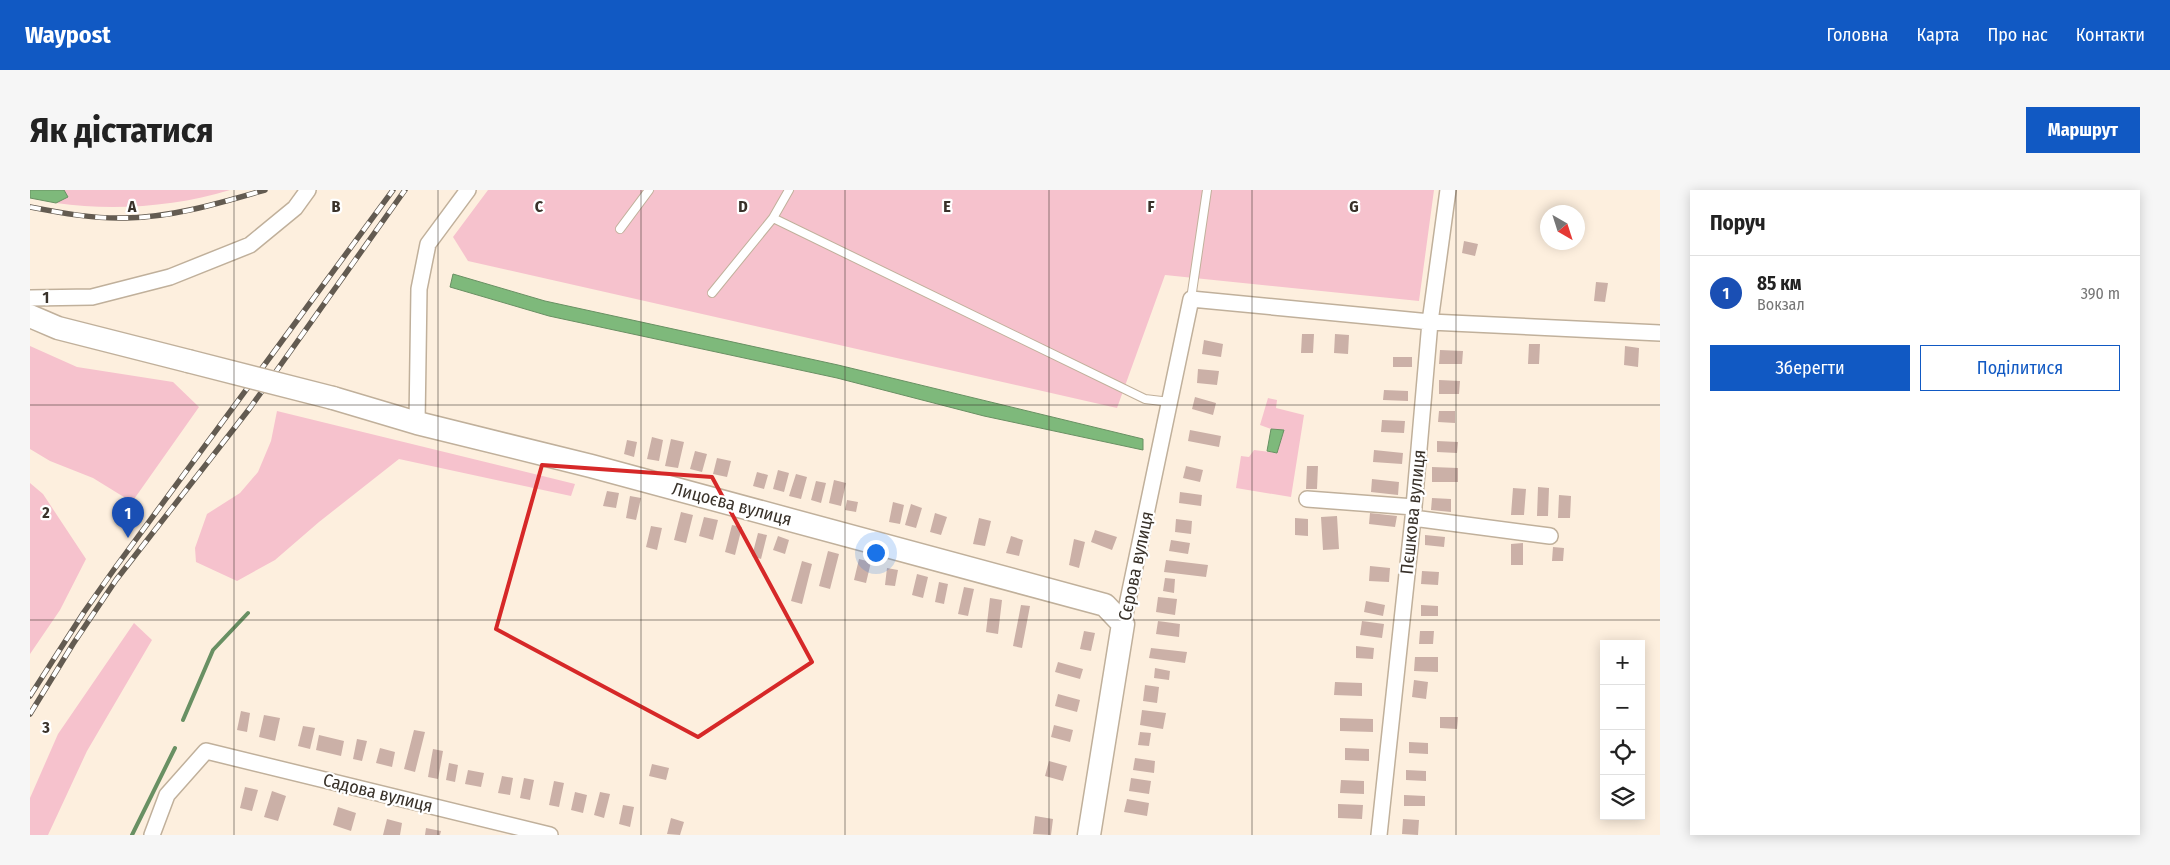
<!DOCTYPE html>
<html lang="uk">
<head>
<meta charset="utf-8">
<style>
  :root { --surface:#fff; --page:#f6f6f6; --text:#222; --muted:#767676; --line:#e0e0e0; --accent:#1159c3 }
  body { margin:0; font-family:"Fira Sans Condensed",sans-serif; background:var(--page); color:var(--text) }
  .controls { position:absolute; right:15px; bottom:15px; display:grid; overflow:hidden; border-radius:0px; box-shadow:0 2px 12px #0003 }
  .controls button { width:45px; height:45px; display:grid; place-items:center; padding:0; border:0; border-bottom:1px solid var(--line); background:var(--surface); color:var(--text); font:25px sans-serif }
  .compass { position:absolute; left:1510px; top:15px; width:45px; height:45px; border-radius:50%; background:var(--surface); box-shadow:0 2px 12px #0003; rotate:141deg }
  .you { position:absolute; left:845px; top:362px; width:18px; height:18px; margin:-12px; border:4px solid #fff; border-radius:50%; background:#1a73e8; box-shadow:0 0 0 8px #1a73e833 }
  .badge { display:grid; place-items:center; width:32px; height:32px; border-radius:50%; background:var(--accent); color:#fff; font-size:16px; font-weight:700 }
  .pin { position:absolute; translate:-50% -41px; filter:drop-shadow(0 1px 2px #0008) }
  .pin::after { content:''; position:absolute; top:26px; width:18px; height:15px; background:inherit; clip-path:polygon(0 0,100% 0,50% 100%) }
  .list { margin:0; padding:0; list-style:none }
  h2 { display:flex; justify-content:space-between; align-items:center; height:65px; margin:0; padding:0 20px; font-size:21px }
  h2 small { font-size:16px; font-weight:400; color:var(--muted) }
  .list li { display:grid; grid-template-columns:32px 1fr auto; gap:15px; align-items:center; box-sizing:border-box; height:75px; padding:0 20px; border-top:1px solid var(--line) }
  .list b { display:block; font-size:19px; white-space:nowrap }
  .list p { margin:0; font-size:16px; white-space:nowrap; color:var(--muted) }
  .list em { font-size:16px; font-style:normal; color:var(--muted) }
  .actions { display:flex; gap:10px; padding:15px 20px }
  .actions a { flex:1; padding:11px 0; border:1px solid var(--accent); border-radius:0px; text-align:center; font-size:18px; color:var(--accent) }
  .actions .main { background:var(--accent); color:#fff }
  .icon { flex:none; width:28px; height:28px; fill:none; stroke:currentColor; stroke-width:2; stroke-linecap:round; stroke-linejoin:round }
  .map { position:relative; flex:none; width:1630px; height:645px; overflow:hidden; border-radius:0px }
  header { display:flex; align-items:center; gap:30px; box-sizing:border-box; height:70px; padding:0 25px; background:var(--accent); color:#fff }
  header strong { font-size:24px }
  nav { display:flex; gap:28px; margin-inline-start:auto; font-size:18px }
  .intro { display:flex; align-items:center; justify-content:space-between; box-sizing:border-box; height:120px; padding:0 30px }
  h1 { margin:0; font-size:35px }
  .button { padding:12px 22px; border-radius:0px; background:var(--accent); color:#fff; font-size:18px; font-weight:700 }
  main { display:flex; gap:30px; padding:0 30px }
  aside { flex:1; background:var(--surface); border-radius:0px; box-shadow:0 2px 12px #0003 }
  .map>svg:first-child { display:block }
  .green { fill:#f6c2cd }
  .water { fill:#7eb97b; stroke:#699063 }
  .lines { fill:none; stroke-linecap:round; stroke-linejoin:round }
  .stream { stroke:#699063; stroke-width:4 }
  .building { fill:#cbb0a7 }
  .lane-casing { stroke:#c0b09b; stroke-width:10 }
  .street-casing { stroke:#c0b09b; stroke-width:18 }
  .secondary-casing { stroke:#c0b09b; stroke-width:25 }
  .lane { stroke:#fff; stroke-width:8 }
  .street { stroke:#fff; stroke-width:15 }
  .secondary { stroke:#fff; stroke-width:22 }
  .rail-casing { stroke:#635b51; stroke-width:5.5 }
  .rail { stroke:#fff; stroke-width:4; stroke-dasharray:11; stroke-linecap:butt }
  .secondary-bridge-casing { stroke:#c0b09b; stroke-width:25; stroke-linecap:butt }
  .secondary-bridge { stroke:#fff; stroke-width:22 }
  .marked { fill:none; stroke:#d62828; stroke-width:4; stroke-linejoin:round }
  .grid { fill:none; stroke:#39322a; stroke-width:1; stroke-opacity:0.55 }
  .labels { text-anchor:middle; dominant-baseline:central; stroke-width:4.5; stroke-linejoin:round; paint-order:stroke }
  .street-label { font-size:18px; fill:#39322a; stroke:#fff }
  .grid-label { font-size:16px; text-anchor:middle; font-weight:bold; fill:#39322a; stroke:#fff; stroke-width:4.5; stroke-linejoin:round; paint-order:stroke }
</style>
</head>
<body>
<header>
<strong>Waypost</strong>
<nav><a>Головна</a><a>Карта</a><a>Про нас</a><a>Контакти</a></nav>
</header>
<div class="intro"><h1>Як дістатися</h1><a class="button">Маршрут</a></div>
<main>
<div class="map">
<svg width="1630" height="645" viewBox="0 0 1630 645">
  <rect width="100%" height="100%" fill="#fdefde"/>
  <path class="green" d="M34,0H200C144,17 83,21 26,13L38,7Z
    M458,0H1404L1389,111L1135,85L1087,218L438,71L423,47Z
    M0,156L47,177L143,192L169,217L102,312L63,288L20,271L0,259Z
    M1238,208L1247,210L1246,218L1274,225L1261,307L1206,298L1211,266L1219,267L1224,260L1247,263L1254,240L1241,239L1230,235Z
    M247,221L545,294L541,306L369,269L289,332L245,370L207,391L166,372L165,358L177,324L210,303L228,282L241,251Z
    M0,293L13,304L56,369L30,420L0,464Z
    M104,433L122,450L57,561L18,645H0V608L28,544Z"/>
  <path class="water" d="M0,0H34L38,7L26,13L0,8Z
    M423,84L515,111L808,175L1113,249V260L954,226L807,188L519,126L420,97Z
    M1241,239L1254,240L1247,263L1237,261Z"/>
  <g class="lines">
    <path class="stream" d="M153,530L183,460L218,423
      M102,645L145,558"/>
  </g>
  <path class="building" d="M1434,51L1448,54L1445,66L1432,63Z
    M1566,92L1578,93L1575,112L1564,111Z
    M1272,144H1284L1283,163H1271Z
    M1305,144L1319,145L1318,164L1304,163Z
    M1174,150L1193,154L1191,167L1172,164Z
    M1499,154H1510L1509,174H1498Z
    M1595,156L1609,158L1608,177L1594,175Z
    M1410,160L1433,161L1432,174H1409Z
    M1363,167H1382V177H1363Z
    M1168,179L1189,181L1187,195L1167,193Z
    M1409,190L1430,191L1429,204H1409Z
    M1354,200L1378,201V211L1353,210Z
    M1165,207L1186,213L1183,225L1162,219Z
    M1409,221H1425V233L1408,232Z
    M1352,230L1375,231L1374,243L1351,242Z
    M1160,240L1191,246L1189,257L1158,251Z
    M622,247L633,250L629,271L617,269Z
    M641,249L654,252L648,278L635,276Z
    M597,250L607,252L604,267L594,264Z
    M1407,251L1428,252L1427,263L1407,262Z
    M1344,260L1373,263L1372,274L1343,272Z
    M665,261L677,264L672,282L660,279Z
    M687,268L701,271L697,287L683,284Z
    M1156,276L1173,280L1170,292L1153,288Z
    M1277,276H1288L1287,299H1276Z
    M1402,277L1428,278V292H1402Z
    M748,280L759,283L754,302L743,299Z
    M727,282L738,285L734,299L723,296Z
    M766,284L777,287L771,309L759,306Z
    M1342,289L1369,292L1368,305L1341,302Z
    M804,290L816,293L811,316L799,313Z
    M786,291L796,293L791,313L781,310Z
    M1508,297L1519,298L1518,326H1507Z
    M1483,298L1496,299L1494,325H1481Z
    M577,301L589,303L586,318L573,316Z
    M1150,302L1172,305L1171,316L1149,313Z
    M1529,305L1541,306L1540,328H1528Z
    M600,306L611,308L606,330L596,328Z
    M1402,308L1421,309V322L1401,320Z
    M817,310L828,312L826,322L815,320Z
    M863,312L874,315L870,334L859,332Z
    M881,314L892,318L886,338L875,335Z
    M651,322L663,325L656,353L644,350Z
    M905,323L917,327L911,345L900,342Z
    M1340,323L1367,326L1365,337L1339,334Z
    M1307,326L1309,359L1293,360L1291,327Z
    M674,327L688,330L683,350L669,346Z
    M949,328L961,331L955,356L943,354Z
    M1265,328L1278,329V346L1265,345Z
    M1146,329L1162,331L1161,344L1145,342Z
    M702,335L712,337L705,365L695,362Z
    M621,336L632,338L627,360L616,357Z
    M1065,340L1087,347L1082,360L1061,352Z
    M728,343L737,345L731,369L722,366Z
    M1395,345L1415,347L1414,357L1395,355Z
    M748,346L759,350L755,364L743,360Z
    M981,346L993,350L989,366L976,363Z
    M1044,349L1055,352L1049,378L1039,375Z
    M1141,350L1160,353L1158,364L1139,361Z
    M1493,353V375H1481V354Z
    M1523,357L1534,358L1533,371H1522Z
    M798,361L809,364L800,399L789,396Z
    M829,369L841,372L836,393L824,390Z
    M1136,370L1178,375L1176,387L1134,382Z
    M772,371L782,374L772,414L761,411Z
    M1340,376L1360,378L1359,392L1339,391Z
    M857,378L868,380L865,396L855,395Z
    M1392,381L1409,382L1408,395L1391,394Z
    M887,384L898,387L893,408L882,405Z
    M1135,388L1145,389L1144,403L1133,401Z
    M909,392L918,394L914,414L905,412Z
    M934,397L944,399L938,426L928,424Z
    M1128,407L1147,409L1145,425L1126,422Z
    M960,408L972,410L968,444L956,442Z
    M1336,411L1355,415L1353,426L1334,422Z
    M991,415L1000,416L992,458L983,456Z
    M1391,415L1408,416V426H1391Z
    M1128,431L1150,434L1149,447L1126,444Z
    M1332,431L1354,434L1352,448L1330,445Z
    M1054,441L1065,443L1061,461L1050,459Z
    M1390,441H1404L1403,454H1389Z
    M1326,456L1344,458L1343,469L1326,468Z
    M1121,458L1157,462L1155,473L1119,468Z
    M1385,467H1408V482L1384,481Z
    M1028,472L1053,479L1050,489L1025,482Z
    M1125,478L1140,481L1139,490L1124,488Z
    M1384,490L1398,492L1396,509L1382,507Z
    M1305,492L1332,493V506L1304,505Z
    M1115,495L1129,497L1127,513L1113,511Z
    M1028,504L1050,510L1047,522L1025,516Z
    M1112,520L1136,523L1133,539L1110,535Z
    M211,521L220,523L217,542L207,540Z
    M234,525L250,528L245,551L229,547Z
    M1410,527H1428L1427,539L1410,538Z
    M1310,528L1343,529V542L1310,541Z
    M1024,535L1043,540L1040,552L1021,547Z
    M273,536L285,538L280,559L268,556Z
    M384,540L395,542L385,582L374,579Z
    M1110,542L1121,543L1119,556L1108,555Z
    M289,545L314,551L311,566L286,560Z
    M327,549L337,551L332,571L323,569Z
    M1379,552L1398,553V564L1379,563Z
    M350,558L365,562L362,577L346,573Z
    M1315,558L1339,559V571L1315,570Z
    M403,559L413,561L408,589L398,587Z
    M1105,568L1125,571L1124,583L1103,580Z
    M1019,571L1037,576L1033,591L1015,586Z
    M419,573L428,575L425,592L416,590Z
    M622,574L639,578L636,590L619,586Z
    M438,580L454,583L451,597L435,594Z
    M1376,580L1396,581V591L1376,590Z
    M472,586L483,588L480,605L468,603Z
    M494,588L504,590L500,610L490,608Z
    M1101,588L1121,591L1119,604L1099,601Z
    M1311,590L1334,591V604L1310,603Z
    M524,591L534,593L529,617L519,615Z
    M215,597L228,600L222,621L210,618Z
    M242,601L256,606L248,631L234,627Z
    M545,602L557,605L553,623L541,620Z
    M570,602L580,604L574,628L564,625Z
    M1374,605L1395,606V616H1374Z
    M1097,609L1119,613L1117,626L1094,622Z
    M1308,614L1333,615L1332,629L1308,628Z
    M593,615L604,617L600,637L589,634Z
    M308,617L326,623L321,641L303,635Z
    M1005,626L1023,629L1021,645L1003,644Z
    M641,628L654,632L650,645L637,644Z
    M357,629L372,633L370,645H353Z
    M1373,629L1389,630L1388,645L1372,644Z
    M396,638L411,641L410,645H395Z"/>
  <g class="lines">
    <defs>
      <path id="lane" d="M743,28L1115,209L1140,212
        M590,39L619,0
        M682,103L743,28L759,0
        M1161,109L1177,0"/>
      <path id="street" d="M0,108L62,107L140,87L220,55L265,18L278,0
        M387,233L389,99L398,54L438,0
        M1277,309L1384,317
        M1383,328L1520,346
        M1093,434L1161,109L1400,132L1630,143
        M122,645L137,605L176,561L520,645
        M1349,645L1383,328L1400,132L1418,0"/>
      <path id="secondary" d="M0,126L28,138L158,171
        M303,208L387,233L561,276L1075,415L1093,434L1059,645"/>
    </defs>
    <use href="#lane" class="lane-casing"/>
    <use href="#street" class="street-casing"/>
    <use href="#secondary" class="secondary-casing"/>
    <use href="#lane" class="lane"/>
    <use href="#street" class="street"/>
    <use href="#secondary" class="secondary"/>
    <defs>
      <path id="rail" d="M0,17C31,23 64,29 96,28C144,27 190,13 235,0
        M0,506L54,422L85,378L363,0
        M0,524L43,454L86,390L220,218L375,0"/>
    </defs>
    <use href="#rail" class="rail-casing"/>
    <use href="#rail" class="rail"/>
    <defs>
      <path id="secondary-bridge" d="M158,171L303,208"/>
    </defs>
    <use href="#secondary-bridge" class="secondary-bridge-casing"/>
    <use href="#secondary-bridge" class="secondary-bridge"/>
  </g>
  <path class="marked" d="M512,275L682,287L782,472L668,547L466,439Z"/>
  <path class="grid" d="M204,0V645M408,0V645M611,0V645M815,0V645M1019,0V645M1222,0V645M1426,0V645M0,215H1630M0,430H1630"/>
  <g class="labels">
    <g class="street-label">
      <text transform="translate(702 314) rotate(15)">Лицоєва вулиця</text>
      <text transform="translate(1383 322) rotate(-84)">Пєшкова вулиця</text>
      <text transform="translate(1106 376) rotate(-78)">Сєрова вулиця</text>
      <text transform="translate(348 603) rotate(14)">Садова вулиця</text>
    </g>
  </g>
  <g class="grid-label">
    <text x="102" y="22">A</text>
    <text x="306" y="22">B</text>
    <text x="509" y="22">C</text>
    <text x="713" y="22">D</text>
    <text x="917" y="22">E</text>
    <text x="1121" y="22">F</text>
    <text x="1324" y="22">G</text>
    <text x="16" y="113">1</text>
    <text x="16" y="328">2</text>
    <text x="16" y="543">3</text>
  </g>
</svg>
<div class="controls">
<button>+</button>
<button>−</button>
<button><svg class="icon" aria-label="locate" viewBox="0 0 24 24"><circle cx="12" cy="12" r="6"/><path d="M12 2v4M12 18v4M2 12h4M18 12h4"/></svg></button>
<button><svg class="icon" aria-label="layers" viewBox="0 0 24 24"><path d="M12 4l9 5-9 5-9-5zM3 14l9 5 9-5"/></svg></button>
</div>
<svg class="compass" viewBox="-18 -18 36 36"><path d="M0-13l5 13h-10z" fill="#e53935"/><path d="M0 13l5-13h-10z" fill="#767676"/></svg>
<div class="you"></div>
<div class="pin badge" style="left:98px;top:348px;background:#1a4fb4">1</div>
</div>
<aside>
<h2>Поруч<small></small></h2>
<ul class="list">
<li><span class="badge" style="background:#1a4fb4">1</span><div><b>85 км</b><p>Вокзал</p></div><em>390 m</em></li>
</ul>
<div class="actions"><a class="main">Зберегти</a><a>Поділитися</a></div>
</aside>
</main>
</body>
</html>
